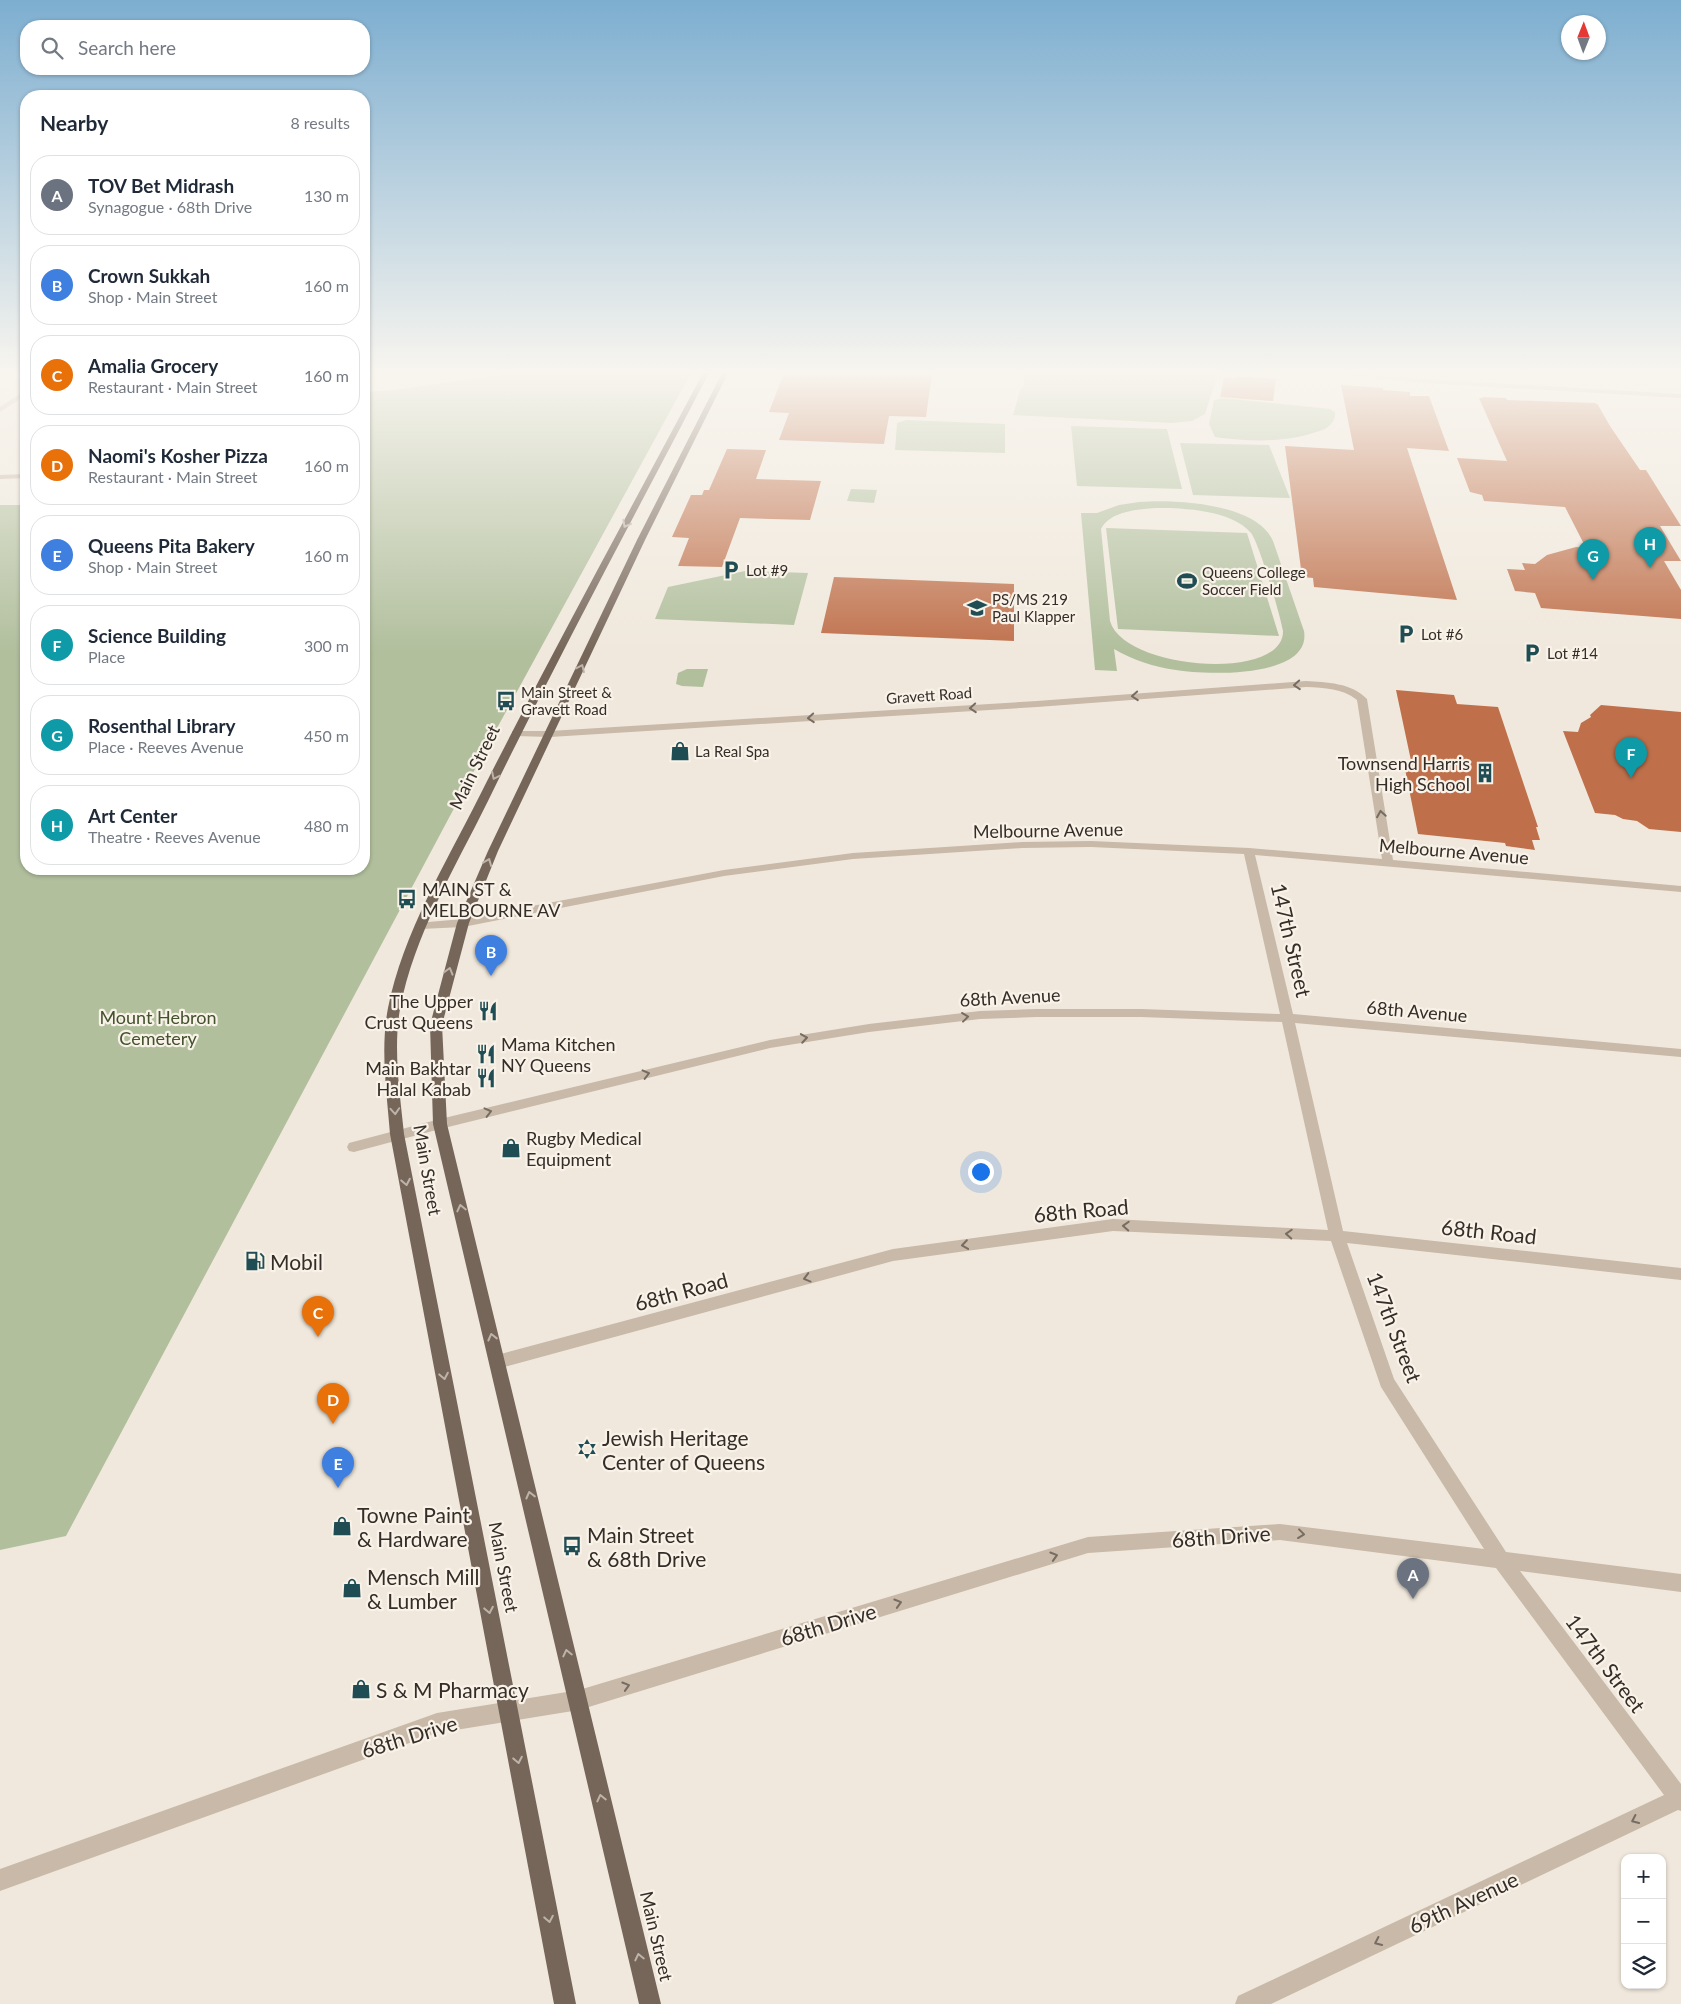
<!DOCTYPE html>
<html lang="en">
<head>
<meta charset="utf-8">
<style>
  :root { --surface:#fff; --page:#f6f6f7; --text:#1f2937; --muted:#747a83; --line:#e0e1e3; --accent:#204d54 }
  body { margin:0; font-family:Lato,sans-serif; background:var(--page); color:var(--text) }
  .controls { position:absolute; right:15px; bottom:15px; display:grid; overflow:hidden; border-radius:10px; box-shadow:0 1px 4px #0004 }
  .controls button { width:45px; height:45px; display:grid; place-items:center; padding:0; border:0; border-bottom:1px solid var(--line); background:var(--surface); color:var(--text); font:25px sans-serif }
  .compass { position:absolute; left:1561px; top:15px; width:45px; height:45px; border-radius:50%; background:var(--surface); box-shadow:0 1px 4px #0004; rotate:1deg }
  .you { position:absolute; left:980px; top:1171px; width:18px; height:18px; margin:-12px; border:4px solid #fff; border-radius:50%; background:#1a73e8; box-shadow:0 0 0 8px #1a73e833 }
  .badge { display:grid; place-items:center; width:32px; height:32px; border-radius:50%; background:var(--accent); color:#fff; font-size:16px; font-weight:700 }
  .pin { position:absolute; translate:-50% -41px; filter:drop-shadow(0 1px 2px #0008) }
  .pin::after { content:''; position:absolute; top:26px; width:18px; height:15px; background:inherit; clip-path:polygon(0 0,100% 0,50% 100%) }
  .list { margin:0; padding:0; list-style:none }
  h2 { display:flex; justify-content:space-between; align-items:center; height:65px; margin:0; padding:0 20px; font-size:21px }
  h2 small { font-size:16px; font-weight:400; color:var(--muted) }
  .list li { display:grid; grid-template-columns:32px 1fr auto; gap:15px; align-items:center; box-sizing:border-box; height:80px; margin:0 10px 10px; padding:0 10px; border:1px solid var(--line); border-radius:20px }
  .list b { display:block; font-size:19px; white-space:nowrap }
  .list p { margin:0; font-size:16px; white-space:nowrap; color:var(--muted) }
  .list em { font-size:16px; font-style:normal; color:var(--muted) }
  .icon { flex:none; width:28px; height:28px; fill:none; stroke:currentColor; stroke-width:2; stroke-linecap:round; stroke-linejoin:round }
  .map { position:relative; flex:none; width:1681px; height:2004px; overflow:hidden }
  .search { position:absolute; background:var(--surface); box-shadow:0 1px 4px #0004; left:20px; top:20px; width:350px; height:55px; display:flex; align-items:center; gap:12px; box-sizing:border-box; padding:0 18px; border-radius:20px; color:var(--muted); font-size:19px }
  .panel { position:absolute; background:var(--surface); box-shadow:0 1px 4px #0004; left:20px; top:90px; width:350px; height:785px; border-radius:20px }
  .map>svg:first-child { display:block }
  .green { fill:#b1bf9d; fill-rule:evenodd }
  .building { fill:#bf704b }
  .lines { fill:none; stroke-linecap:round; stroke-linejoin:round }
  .street { fill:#c8b9a8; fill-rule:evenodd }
  .primary { fill:#76665a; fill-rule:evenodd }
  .oneway { stroke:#beb3a8 }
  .oneway2 { stroke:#776c62 }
  .labels { text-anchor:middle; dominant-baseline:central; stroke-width:4.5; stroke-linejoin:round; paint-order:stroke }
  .far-poi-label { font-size:15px; fill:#352d28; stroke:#f8f2e8; text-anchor:start }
  .far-street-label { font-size:15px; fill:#352d28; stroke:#f8f2e8 }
  .poi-label { font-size:18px; fill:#352d28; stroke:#f8f2e8; text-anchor:end }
  .street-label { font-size:18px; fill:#352d28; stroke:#f8f2e8 }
  .park-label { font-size:18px; fill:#42522d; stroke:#f8f2e8 }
  .near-street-label { font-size:21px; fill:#352d28; stroke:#f8f2e8 }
  .near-poi-label { font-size:21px; fill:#352d28; stroke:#f8f2e8; text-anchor:start }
</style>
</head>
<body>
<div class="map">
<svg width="1681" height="2004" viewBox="0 0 1681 2004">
  <rect width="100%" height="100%" fill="#f0e8dc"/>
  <path class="green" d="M518,373H691L491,739L66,1536L0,1550V505H26V869H364V392L394,390Z
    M1024,373H1218L1205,414L1192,421L1172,423L1013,415L1020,390L1024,386Z
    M1223,398L1330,409L1335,412C1336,420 1331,425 1325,429C1289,443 1253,442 1215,437L1209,424L1214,400Z
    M906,420L1005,424V453L895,450L897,423Z
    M1071,426L1167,429L1182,489L1077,486Z
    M1180,443L1269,445L1290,498L1193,495Z
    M851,489L877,490L874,503L847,501Z
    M1139,502C1174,499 1257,503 1273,541L1304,631C1312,679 1203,675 1176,670C1154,667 1133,660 1114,649L1117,671L1095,670L1081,513H1097L1119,505ZM1157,508C1184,508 1232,510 1251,533C1259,543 1280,614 1283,631C1284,682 1124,670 1110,621L1101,529C1110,511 1139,509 1157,508Z
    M1106,528L1247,533L1279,636L1118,629Z
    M745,571L808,573L794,625L655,619L668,587Z
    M687,669H708L703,687L682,686L676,684L678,673Z"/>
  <path class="building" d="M784,373L932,374L926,417L889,416L884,444L779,440L789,413L769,412Z
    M1237,376L1276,379L1273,401L1220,397L1224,378H1236Z
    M1341,385L1383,388V390L1410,392V396H1429L1449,451L1407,448L1457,600L1314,587L1313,578L1302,577L1285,446L1354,450Z
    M1482,397L1506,398L1507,400L1595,403L1598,405L1610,426L1640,470H1646L1681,526H1660L1681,561H1664L1681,590V619L1541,608L1535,593L1515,591L1507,569L1525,570L1522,563L1535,564L1547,555L1576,547L1586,548L1565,507L1484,501L1482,495L1470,492L1457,458L1507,461L1479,398H1483Z
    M727,449L766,450L756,479L821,481L810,520L740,518L722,567L678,566L689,538L672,537L691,495H702L704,490H709Z
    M834,577L1014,584V641L821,633Z
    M1396,690L1454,695L1457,704L1498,707L1538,827H1536L1540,840H1532L1535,850L1506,846L1505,843L1418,834L1405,769L1413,770Z
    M1601,705L1681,712V832L1649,829L1637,821L1623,819L1615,815L1595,813L1563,731L1578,732L1581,723L1591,717L1590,715Z"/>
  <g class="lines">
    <path class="street" d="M1326,373H1347L1423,379L1681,394V398L1423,383Z
      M26,390V395L0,412V407Z
      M26,474V478L0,479V475Z
      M1306,681C1326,682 1352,683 1367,699L1393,860L1681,886V892L1255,855L1293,1014L1681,1049V1057L1295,1023L1343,1231L1681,1268V1280L1347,1243L1394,1379L1506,1552L1681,1574V1592L1520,1571L1681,1784V1811L1678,1810L1271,2004H1235L1238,1996L1664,1795L1496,1568L1280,1540L1088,1553L579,1710L437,1733L0,1891V1869L437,1713L579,1690L1088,1537L1280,1524L1484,1549L1381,1387L1331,1241L1113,1231L893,1261L497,1369L491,1367L489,1362L491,1357L497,1355L893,1249L1113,1219L1328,1230L1282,1022L1141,1017H1036L980,1019L869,1032L770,1048L440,1129L354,1152L349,1151L347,1147L349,1143L440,1119L770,1040L869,1024L980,1011L1036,1009H1141L1280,1014L1244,854L1091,847L1022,848L853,859L724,876L463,927L421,929L417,927L415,925L417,923L463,919L724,870L853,853L1022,842L1091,841L1249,848L1382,859L1357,700C1342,688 1325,688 1306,687L1037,707L550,737L515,736L512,735V731H550L1037,701Z"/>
    <path class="primary" d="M703,373H709C635,515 558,657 488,801C455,868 414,935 400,1009C393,1050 400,1093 404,1134L576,2004H554L390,1134C387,1093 380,1050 388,1008C403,933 445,865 479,797C551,654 628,514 703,373Z
      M722,373H728L645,540L498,851L469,923L442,1025L447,1124L661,2004H639L433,1124L430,1025L457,923L488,851L637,540Z"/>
  </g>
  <defs><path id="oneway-chevron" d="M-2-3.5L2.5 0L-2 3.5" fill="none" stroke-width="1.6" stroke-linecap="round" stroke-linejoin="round" transform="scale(1.25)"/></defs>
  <g class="oneway">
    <use href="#oneway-chevron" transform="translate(626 524) rotate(118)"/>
    <use href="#oneway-chevron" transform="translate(581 668) rotate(-65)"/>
    <use href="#oneway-chevron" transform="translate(495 776) rotate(116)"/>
    <use href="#oneway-chevron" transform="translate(488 862) rotate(-68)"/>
    <use href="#oneway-chevron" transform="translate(449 971) rotate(-74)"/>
    <use href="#oneway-chevron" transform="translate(395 1111) rotate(86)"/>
    <use href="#oneway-chevron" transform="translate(406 1182) rotate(79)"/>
    <use href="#oneway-chevron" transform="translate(461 1208) rotate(-103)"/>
    <use href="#oneway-chevron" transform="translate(492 1337) rotate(-104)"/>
    <use href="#oneway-chevron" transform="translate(444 1376) rotate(79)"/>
    <use href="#oneway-chevron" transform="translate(530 1495) rotate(-104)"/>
    <use href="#oneway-chevron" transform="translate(489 1610) rotate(79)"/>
    <use href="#oneway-chevron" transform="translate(567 1653) rotate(-103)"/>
    <use href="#oneway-chevron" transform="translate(518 1760) rotate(79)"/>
    <use href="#oneway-chevron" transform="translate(601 1798) rotate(-103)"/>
    <use href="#oneway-chevron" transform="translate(549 1919) rotate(79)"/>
    <use href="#oneway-chevron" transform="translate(639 1957) rotate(-103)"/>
  </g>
  <g class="oneway2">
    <use href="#oneway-chevron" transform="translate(1297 685) rotate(176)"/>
    <use href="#oneway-chevron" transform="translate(1135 696) rotate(176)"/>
    <use href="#oneway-chevron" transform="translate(973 708) rotate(176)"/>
    <use href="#oneway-chevron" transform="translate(811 718) rotate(176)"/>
    <use href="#oneway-chevron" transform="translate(1381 814) rotate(-99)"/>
    <use href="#oneway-chevron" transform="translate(965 1017) rotate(-7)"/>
    <use href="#oneway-chevron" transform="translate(804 1038) rotate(-9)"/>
    <use href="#oneway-chevron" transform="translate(646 1074) rotate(-14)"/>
    <use href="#oneway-chevron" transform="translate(488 1112) rotate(-14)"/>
    <use href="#oneway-chevron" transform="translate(1126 1226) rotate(-177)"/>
    <use href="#oneway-chevron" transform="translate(1289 1234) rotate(-177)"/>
    <use href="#oneway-chevron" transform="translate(965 1245) rotate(172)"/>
    <use href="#oneway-chevron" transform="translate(807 1278) rotate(165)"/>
    <use href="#oneway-chevron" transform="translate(1301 1534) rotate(7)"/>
    <use href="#oneway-chevron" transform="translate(1054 1556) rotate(-17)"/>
    <use href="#oneway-chevron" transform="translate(898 1603) rotate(-17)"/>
    <use href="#oneway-chevron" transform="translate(626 1686) rotate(-17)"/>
    <use href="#oneway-chevron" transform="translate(1635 1820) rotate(155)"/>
    <use href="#oneway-chevron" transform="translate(1378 1942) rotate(155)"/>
  </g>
  <linearGradient id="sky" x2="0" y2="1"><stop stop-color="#7daed0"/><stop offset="0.57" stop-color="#f8f5ef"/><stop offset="1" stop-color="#f8f5ef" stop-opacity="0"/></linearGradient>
  <rect width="1681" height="653" fill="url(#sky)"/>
  <defs>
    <symbol id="parking-bare" viewBox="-9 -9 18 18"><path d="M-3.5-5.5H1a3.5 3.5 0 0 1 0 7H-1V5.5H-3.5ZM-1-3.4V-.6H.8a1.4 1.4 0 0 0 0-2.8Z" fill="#204d54" stroke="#f8f2e8" stroke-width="2.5" paint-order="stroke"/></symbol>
    <symbol id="stadium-bare" viewBox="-9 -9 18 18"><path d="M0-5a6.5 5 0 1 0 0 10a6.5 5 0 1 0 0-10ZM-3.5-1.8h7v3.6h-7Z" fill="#204d54" stroke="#f8f2e8" stroke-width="2.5" paint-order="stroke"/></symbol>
    <symbol id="school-bare" viewBox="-9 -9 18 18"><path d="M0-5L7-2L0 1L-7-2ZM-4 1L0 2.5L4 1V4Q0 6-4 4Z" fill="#204d54" stroke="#f8f2e8" stroke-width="2.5" paint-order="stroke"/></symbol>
    <symbol id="bus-bare" viewBox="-9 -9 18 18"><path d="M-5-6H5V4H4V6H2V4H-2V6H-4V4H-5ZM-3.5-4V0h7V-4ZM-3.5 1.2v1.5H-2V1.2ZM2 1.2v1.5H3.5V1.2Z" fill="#204d54" stroke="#f8f2e8" stroke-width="2.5" paint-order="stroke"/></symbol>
    <symbol id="shop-bare" viewBox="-9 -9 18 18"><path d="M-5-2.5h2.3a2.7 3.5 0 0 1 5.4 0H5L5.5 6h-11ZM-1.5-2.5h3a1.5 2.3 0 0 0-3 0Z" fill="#204d54" stroke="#f8f2e8" stroke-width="2.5" paint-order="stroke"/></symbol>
    <symbol id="building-bare" viewBox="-9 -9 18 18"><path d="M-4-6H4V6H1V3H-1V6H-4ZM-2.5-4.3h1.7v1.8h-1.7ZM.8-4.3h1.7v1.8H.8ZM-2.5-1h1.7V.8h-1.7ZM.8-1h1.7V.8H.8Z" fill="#204d54" stroke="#f8f2e8" stroke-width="2.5" paint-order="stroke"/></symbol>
    <symbol id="restaurant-bare" viewBox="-9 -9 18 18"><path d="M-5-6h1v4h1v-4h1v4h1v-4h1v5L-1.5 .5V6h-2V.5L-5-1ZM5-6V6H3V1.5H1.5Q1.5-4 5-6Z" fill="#204d54" stroke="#f8f2e8" stroke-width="2.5" paint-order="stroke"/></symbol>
    <symbol id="fuel-bare" viewBox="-9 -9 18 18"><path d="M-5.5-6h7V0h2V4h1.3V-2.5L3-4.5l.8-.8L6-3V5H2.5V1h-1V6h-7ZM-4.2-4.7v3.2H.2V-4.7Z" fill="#204d54" stroke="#f8f2e8" stroke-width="2.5" paint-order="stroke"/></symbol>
    <symbol id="synagogue-bare" viewBox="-9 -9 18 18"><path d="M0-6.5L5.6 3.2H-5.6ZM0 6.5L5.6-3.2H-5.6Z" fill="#204d54" stroke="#f8f2e8" stroke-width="2.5" paint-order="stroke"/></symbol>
  </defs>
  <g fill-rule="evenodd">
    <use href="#parking-bare" x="717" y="556" width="28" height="28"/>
    <use href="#stadium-bare" x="1173" y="567" width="28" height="28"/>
    <use href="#school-bare" x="963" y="594" width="28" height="28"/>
    <use href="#parking-bare" x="1392" y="620" width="28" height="28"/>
    <use href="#parking-bare" x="1518" y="639" width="28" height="28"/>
    <use href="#bus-bare" x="492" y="687" width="28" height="28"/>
    <use href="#shop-bare" x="666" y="737" width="28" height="28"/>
    <use href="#building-bare" x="1471" y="759" width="28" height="28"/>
    <use href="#bus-bare" x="393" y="885" width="28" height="28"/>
    <use href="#restaurant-bare" x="474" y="997" width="28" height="28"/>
    <use href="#restaurant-bare" x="472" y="1040" width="28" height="28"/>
    <use href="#restaurant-bare" x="472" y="1064" width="28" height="28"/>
    <use href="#shop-bare" x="497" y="1134" width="28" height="28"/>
    <use href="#fuel-bare" x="241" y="1247" width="28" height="28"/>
    <use href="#synagogue-bare" x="573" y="1435" width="28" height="28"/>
    <use href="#shop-bare" x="328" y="1512" width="28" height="28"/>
    <use href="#bus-bare" x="558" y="1532" width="28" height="28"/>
    <use href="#shop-bare" x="338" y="1574" width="28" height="28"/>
    <use href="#shop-bare" x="347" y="1675" width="28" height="28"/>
  </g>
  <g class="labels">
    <g class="far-poi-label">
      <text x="746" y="570">Lot #9</text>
      <text x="1202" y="572">Queens College<tspan x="1202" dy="17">Soccer Field</tspan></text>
      <text x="992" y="599">PS/MS 219<tspan x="992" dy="17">Paul Klapper</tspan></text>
      <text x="1421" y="634">Lot #6</text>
      <text x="1547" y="653">Lot #14</text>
      <text x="521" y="692">Main Street &amp;<tspan x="521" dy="17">Gravett Road</tspan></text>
      <text x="695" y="751">La Real Spa</text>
    </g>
    <g class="far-street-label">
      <text transform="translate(929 695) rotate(-4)">Gravett Road</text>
    </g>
    <g class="poi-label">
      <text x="1470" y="763">Townsend Harris<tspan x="1470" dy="21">High School</tspan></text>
      <text x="422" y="889" text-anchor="start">MAIN ST &amp;<tspan x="422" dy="21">MELBOURNE AV</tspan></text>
      <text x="473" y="1001">The Upper<tspan x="473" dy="21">Crust Queens</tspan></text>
      <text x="501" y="1044" text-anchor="start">Mama Kitchen<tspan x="501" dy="21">NY Queens</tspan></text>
      <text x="471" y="1068">Main Bakhtar<tspan x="471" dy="21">Halal Kabab</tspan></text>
      <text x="526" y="1138" text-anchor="start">Rugby Medical<tspan x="526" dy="21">Equipment</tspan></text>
    </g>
    <g class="street-label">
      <text transform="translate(474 767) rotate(-64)">Main Street</text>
      <text transform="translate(1048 830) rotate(-1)">Melbourne Avenue</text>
      <text transform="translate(1454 851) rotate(5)">Melbourne Avenue</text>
      <text transform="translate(1010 997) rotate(-3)">68th Avenue</text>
      <text transform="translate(1417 1011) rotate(5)">68th Avenue</text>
      <text transform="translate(428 1170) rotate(80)">Main Street</text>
      <text transform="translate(504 1567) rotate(79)">Main Street</text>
      <text transform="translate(657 1936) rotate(77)">Main Street</text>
    </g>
    <g class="park-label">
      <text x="158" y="1017">Mount Hebron<tspan x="158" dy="21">Cemetery</tspan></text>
    </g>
    <g class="near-street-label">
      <text transform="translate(1292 940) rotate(77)">147th Street</text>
      <text transform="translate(1081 1210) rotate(-5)">68th Road</text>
      <text transform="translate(1489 1231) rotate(6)">68th Road</text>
      <text transform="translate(681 1291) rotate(-15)">68th Road</text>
      <text transform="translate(1395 1327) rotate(69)">147th Street</text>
      <text transform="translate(1221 1536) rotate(-4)">68th Drive</text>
      <text transform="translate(828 1624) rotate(-17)">68th Drive</text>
      <text transform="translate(1606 1663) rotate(53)">147th Street</text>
      <text transform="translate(409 1736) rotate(-17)">68th Drive</text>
      <text transform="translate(1463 1902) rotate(-25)">69th Avenue</text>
    </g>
    <g class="near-poi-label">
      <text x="270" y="1261">Mobil</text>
      <text x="602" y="1437">Jewish Heritage<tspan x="602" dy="24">Center of Queens</tspan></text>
      <text x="357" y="1514">Towne Paint<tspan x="357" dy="24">&amp; Hardware</tspan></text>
      <text x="587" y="1534">Main Street<tspan x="587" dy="24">&amp; 68th Drive</tspan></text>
      <text x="367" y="1576">Mensch Mill<tspan x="367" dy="24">&amp; Lumber</tspan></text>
      <text x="376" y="1689">S &amp; M Pharmacy</text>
    </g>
  </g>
</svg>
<div class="controls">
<button>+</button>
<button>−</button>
<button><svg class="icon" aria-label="layers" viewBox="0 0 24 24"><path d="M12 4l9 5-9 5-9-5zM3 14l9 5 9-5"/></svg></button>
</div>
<svg class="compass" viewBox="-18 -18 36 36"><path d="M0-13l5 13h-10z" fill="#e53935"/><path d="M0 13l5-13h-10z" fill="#747a83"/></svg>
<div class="you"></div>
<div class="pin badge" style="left:1413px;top:1599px;background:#6b7280">A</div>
<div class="pin badge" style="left:491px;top:976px;background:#3f7fe0">B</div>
<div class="pin badge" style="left:318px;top:1337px;background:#e8710a">C</div>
<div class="pin badge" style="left:333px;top:1424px;background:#e8710a">D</div>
<div class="pin badge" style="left:338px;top:1488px;background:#3f7fe0">E</div>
<div class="pin badge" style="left:1631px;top:778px;background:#0f9aa8">F</div>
<div class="pin badge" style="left:1593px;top:580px;background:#0f9aa8">G</div>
<div class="pin badge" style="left:1650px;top:568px;background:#0f9aa8">H</div>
<div class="search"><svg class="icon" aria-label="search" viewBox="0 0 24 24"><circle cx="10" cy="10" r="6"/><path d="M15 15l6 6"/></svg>Search here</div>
<section class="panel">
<h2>Nearby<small>8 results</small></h2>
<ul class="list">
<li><span class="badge" style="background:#6b7280">A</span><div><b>TOV Bet Midrash</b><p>Synagogue · 68th Drive</p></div><em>130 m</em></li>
<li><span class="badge" style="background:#3f7fe0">B</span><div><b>Crown Sukkah</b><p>Shop · Main Street</p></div><em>160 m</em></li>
<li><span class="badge" style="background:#e8710a">C</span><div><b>Amalia Grocery</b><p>Restaurant · Main Street</p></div><em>160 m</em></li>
<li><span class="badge" style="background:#e8710a">D</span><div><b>Naomi's Kosher Pizza</b><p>Restaurant · Main Street</p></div><em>160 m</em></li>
<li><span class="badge" style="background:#3f7fe0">E</span><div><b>Queens Pita Bakery</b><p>Shop · Main Street</p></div><em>160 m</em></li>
<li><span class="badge" style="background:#0f9aa8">F</span><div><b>Science Building</b><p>Place</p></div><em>300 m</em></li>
<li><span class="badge" style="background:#0f9aa8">G</span><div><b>Rosenthal Library</b><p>Place · Reeves Avenue</p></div><em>450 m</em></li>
<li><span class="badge" style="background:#0f9aa8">H</span><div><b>Art Center</b><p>Theatre · Reeves Avenue</p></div><em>480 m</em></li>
</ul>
</section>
</div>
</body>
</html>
